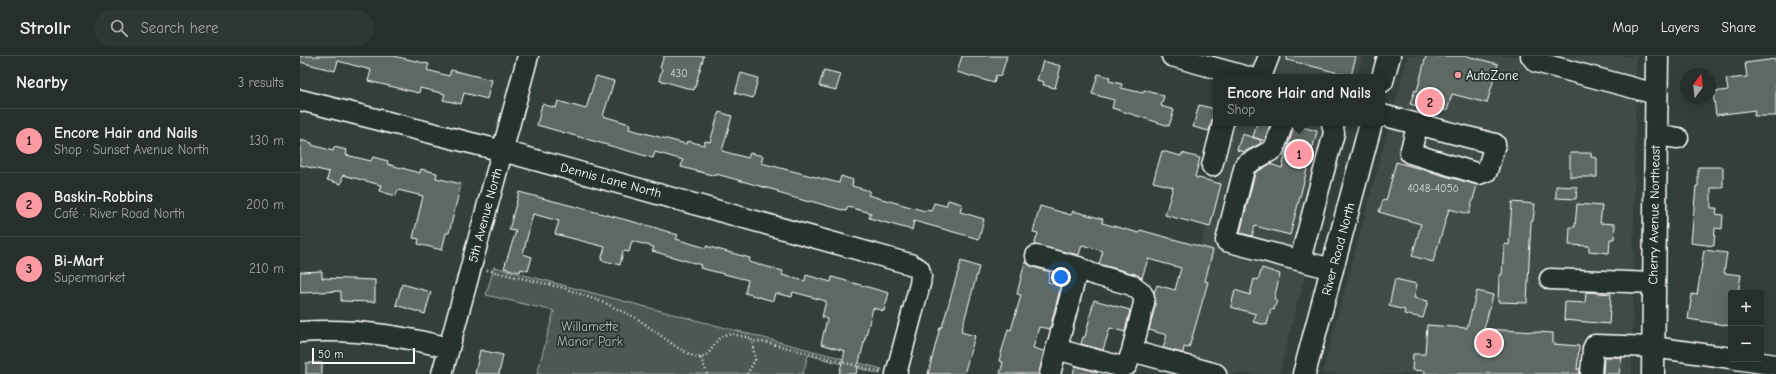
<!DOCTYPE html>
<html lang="en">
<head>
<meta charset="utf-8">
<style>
  :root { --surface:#262f2c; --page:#2e3734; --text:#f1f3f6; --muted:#a4a9a9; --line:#424a48; --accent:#ff9aa2 }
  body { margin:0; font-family:"Comic Neue",sans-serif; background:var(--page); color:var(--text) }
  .controls { position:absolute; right:12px; bottom:12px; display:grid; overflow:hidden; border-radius:4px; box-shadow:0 4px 16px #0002 }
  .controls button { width:36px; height:36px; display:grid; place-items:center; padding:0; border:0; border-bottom:1px solid var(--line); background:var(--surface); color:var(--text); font:20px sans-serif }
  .compass { position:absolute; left:1380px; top:12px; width:36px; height:36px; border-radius:50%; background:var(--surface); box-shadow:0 4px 16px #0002; rotate:15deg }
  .scale { position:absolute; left:12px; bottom:10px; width:103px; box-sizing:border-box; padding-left:4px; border:2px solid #fff; border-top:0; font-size:11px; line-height:14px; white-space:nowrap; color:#fff; -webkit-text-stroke:3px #26332d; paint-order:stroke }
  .you { position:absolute; left:761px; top:221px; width:14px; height:14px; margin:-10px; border:3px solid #fff; border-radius:50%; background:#1a73e8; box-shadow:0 0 0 6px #1a73e833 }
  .badge { display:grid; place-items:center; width:26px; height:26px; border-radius:50%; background:var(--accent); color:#111; font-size:13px; font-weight:700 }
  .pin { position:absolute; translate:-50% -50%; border:2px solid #fff; box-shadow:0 1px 4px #0006 }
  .popup { position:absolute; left:913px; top:18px; width:172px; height:52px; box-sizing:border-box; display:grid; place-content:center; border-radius:4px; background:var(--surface); filter:drop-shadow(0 1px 3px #0005); font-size:13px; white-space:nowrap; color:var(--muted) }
  .popup b { font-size:15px; color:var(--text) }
  .popup::after { content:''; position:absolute; left:50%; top:100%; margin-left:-8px; border:8px solid transparent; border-top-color:var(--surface) }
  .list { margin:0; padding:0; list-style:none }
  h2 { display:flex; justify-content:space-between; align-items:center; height:52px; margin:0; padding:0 16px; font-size:17px }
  h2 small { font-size:13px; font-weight:400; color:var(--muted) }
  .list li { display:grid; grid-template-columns:26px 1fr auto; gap:12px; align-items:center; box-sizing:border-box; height:64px; padding:0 16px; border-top:1px solid var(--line) }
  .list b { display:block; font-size:15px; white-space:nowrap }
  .list p { margin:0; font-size:13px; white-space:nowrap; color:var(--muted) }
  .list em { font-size:13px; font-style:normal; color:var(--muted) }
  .icon { flex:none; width:22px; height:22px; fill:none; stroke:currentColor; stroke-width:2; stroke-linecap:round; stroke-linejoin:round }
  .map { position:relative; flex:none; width:1476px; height:318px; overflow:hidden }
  header { display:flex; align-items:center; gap:24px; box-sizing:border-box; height:56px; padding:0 20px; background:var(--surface); border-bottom:1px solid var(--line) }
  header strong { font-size:19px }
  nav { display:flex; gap:22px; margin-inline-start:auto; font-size:14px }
  .search { width:280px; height:36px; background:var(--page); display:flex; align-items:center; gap:10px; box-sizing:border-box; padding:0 14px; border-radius:22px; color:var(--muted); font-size:15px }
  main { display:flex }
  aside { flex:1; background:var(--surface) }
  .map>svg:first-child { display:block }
  .built { fill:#404c47 }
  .park { fill:#4d5853; stroke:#a6aca9 }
  .building { fill:#5f6964; stroke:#fff }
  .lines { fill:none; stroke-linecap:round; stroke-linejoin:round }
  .minor-casing { stroke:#fff; stroke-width:23 }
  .major-casing { stroke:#fff; stroke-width:25 }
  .path { stroke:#fff; stroke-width:2.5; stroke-dasharray:1 3; stroke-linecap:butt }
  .minor { stroke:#26332d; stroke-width:20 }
  .major { stroke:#26332d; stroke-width:22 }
  .poi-dot { fill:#ff9aa2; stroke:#26332d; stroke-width:1.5 }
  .labels { text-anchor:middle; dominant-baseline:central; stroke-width:3.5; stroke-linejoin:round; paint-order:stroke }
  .number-label { font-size:11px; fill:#d7dad8 }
  .poi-label { font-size:13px; fill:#fff; stroke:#26332d; text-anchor:start }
  .street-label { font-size:13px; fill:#fff; stroke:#26332d }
  .park-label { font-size:13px; fill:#b8bcba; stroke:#26332d }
</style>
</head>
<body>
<header>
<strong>Strollr</strong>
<div class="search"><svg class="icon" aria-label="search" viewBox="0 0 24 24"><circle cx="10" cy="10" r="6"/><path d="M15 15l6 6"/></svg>Search here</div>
<nav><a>Map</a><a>Layers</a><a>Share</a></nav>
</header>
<main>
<aside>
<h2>Nearby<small>3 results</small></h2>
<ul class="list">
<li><span class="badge">1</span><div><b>Encore Hair and Nails</b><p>Shop · Sunset Avenue North</p></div><em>130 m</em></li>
<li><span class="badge">2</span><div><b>Baskin-Robbins</b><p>Café · River Road North</p></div><em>200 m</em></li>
<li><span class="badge">3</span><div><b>Bi-Mart</b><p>Supermarket</p></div><em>210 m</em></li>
</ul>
</aside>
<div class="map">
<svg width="1476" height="318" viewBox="0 0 1476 318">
  <rect width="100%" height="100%" fill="#333f3a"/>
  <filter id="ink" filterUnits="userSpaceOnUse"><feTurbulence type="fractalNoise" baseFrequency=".025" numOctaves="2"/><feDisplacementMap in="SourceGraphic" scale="8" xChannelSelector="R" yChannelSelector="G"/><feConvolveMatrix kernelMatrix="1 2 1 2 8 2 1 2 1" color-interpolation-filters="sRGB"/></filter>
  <g filter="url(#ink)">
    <path class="built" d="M952,0H1063L1057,21H946Z
      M1108,0H1336L1332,318H1022Z
      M934,67H1045L979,318H865Z"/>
    <path class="park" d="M194,211L582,313L580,318L508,299L503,318H237L254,255L186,239Z"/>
    <path class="building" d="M0,0H93L129,8L127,14L149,20L151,14L192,24L187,43L164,37L161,48L143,44L145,38L120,32L119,37L68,25L71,14L38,5L35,15L0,6Z
      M364,0H404L394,34L359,24L362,13L360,12Z
      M662,0H707L701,20L696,19L694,27L657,16Z
      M987,0H1056L1051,20L987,4Z
      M1126,0H1167L1198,8L1187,47L1152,38L1147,55L1136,52L1135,55L1110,48L1115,34L1117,35Z
      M1476,3V60H1454L1455,54L1416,59L1413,36L1428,34L1426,23L1447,21L1445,7Z
      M743,5L761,10L755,32L743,29L744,26L737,24Z
      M524,14L541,18L536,34L519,30Z
      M441,17L458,22L453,42L435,37Z
      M798,18L810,21L809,25L822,28L821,32L843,37L844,34L864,40L861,50L874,54L869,70L812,52L814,44L792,38Z
      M296,20L314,25L303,60L330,68L329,73L386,88L387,85L404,89L405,85L410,86L419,56L432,60L422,95L448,102L450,97L463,100L461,107L539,127L541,120L553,124L552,130L570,135L568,139L625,155V154L631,155L634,147L646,150L648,144L662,148L660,156L684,163L679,183L614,165L612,174L569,162L571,157L548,151L546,155L510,145L509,146L478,137V135L416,118V120L381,111L383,104L355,96L353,102L237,69L242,48L256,52L258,45L286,53Z
      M899,49L915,53L909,75L893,71Z
      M957,67L970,68L965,85L953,81Z
      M994,69L1017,75L990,179L955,170L952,180L940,177L955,117L970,108L982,112Z
      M942,78L961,84L960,88L944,96L937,94Z
      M0,84L12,87V89L33,95L34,91L47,94L46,99L71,105L73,101L88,105L87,108L120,117L121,113L137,117L136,122L161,128L149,177H146L142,194L118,188L119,183L113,182L123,140L98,134L96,140L79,135L81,129L43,119L41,128L27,124L29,116L0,109Z
      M862,95L881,100L882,97L900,102L895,121L921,128L910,171L865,159L873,131L853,126Z
      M1270,97H1291V101L1297,102V121H1270Z
      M1096,106L1177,129L1169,158L1149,153L1133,206L1112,200L1121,168L1079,156L1083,144L1086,145Z
      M1398,111H1423V132H1411V152H1417L1416,158L1423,159L1422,173L1415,172L1414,190L1391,187L1396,130H1398Z
      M1256,130L1277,131L1276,143L1256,142Z
      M219,136L353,171L378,179L376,183L406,192V190L450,202L449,206L483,215L482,219L505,225L506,219L531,226L532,221L589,237L584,255L573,252L556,318H539L545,295L521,288L527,263L522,261L526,245L493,236L492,241L475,237L473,245L445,237L448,224L400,212L401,209L352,195L354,191L332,185L329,196L323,195L320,209L301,204L305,191L255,178L259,165L233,158L223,198L232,201L228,215L221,213L220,216L204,212L216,175L209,174Z
      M1212,146L1235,148L1233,165H1231L1227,247L1198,246L1199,219H1202L1204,188L1209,189Z
      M1277,148L1302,150L1300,167L1315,168L1314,183H1310L1309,197L1289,195V190L1269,189L1270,171H1275Z
      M740,150L771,159L773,155L803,163L802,167L839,177L840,174L913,194L905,225L908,226L889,292L884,291L883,297L863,292L867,279L849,274L855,250L854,237L857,229L875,234L881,212L848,203L842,222L835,218L799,208L803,195L782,189L779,199L734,189L738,177L733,176Z
      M1404,194L1427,197L1424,217L1441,219L1438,237L1431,236V270L1388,263L1392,238L1397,239Z
      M661,205L679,211L661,276L675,280L664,318H628L640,271H642Z
      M725,206L733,211L750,216L748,226L761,229L750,273L739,271L733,292L744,295L739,318H700L703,306L699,305L708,273L711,274L721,239L717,238Z
      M962,212L980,218L974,243L977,244L974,254L971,253L967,269L953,266L956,258L931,251L935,234L950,239L954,223L958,224Z
      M22,215V222L75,224V246L41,245V235L0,237V216Z
      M1095,223L1117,228L1114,242L1128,245L1123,262L1104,258L1105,254L1089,250Z
      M102,228L131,236L125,258L96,249Z
      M1177,235L1193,239L1184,273L1253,277V288L1279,290L1277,314L1280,312V318H1125V315L1112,314L1113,298H1125L1127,269L1167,272Z
      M1286,236L1311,238L1309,268L1264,264L1265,246L1285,247Z
      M794,244L830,254L825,276L810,272L803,294L781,288L783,281H785Z
      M180,294L203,299L199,318H175Z
      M1304,301H1322L1319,318H1303Z
      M6,307H22V318H6Z
      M775,310L797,316V318H773Z"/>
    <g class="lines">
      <defs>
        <path id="minor" d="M872,0L948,21
          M1231,0L1236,6L1356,38
          M961,21L969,0
          M0,44L203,95L610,208L619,213L621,220L620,228L596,318
          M1082,59L1195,88L1187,115L1179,118L1110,97L1118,68
          M983,67L974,93L945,109L926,185L1032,213
          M1356,79L1378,82
          M912,110L923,67
          M736,200L778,211L792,218L832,229L841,236L844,241V247L832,295L916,318
          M1000,204L1034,77L1032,67
          M1250,223L1354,227
          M0,276C51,272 100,279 149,292
          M756,293L822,311L827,309L832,295
          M1436,303L1476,309
          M142,318L228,0
          M750,318L778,211
          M1291,318L1293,293L1295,289L1353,291L1431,302"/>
        <path id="major" d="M1082,25L1089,0
          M1004,318L1071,67
          M1353,318L1357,0"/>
      </defs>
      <use href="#minor" class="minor-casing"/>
      <use href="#major" class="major-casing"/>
      <path class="path" d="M187,214L264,232L307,248L338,263L378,292L397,302C415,300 412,283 425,279C433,277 444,281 451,282L452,285L465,286L581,316
        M401,302L407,318
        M447,318L455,304L452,285"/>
      <use href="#minor" class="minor"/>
      <use href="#major" class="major"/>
    </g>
  </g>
  <circle class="poi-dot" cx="1158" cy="19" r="4"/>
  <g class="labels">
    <g class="number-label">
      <text x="379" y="17">430</text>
      <text x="1133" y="132">4048-4056</text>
    </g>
    <g class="poi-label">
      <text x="1166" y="19">AutoZone</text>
    </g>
    <g class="street-label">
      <text transform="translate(311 124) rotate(15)">Dennis Lane North</text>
      <text transform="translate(185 159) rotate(-75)">5th Avenue North</text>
      <text transform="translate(1354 159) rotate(-89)">Cherry Avenue Northeast</text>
      <text transform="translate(1038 193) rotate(-75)">River Road North</text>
    </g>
    <g class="park-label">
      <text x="290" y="270">Willamette<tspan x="290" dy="15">Manor Park</tspan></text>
    </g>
  </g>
</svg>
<div class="controls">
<button>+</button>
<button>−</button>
</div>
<svg class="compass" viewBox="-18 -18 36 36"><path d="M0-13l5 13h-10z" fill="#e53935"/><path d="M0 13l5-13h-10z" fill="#a4a9a9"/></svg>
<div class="scale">50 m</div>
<div class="you"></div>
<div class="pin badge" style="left:999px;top:98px">1</div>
<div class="popup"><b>Encore Hair and Nails</b>Shop</div>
<div class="pin badge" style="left:1130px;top:46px">2</div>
<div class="pin badge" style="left:1189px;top:287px">3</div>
</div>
</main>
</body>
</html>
